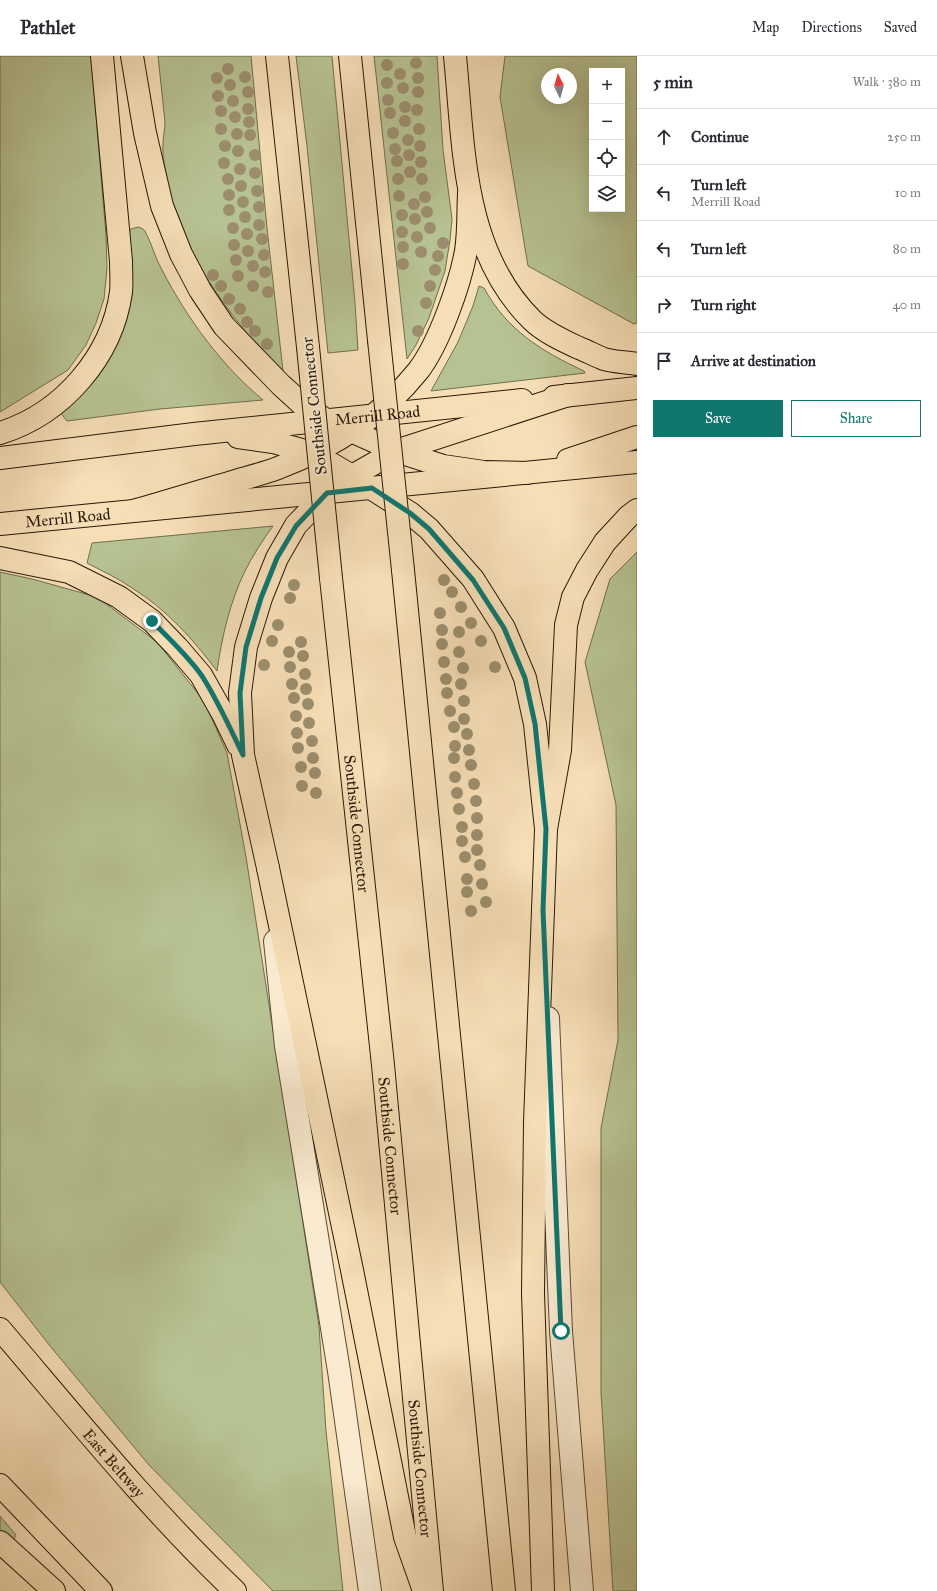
<!DOCTYPE html>
<html lang="en">
<head>
<meta charset="utf-8">
<style>
  :root { --surface:#fff; --page:#f7f7f7; --text:#2b2b33; --muted:#7c7c81; --line:#e1e1e2; --accent:#0f766e }
  body { margin:0; font-family:"IM FELL Great Primer",serif; background:var(--page); color:var(--text) }
  .controls { position:absolute; right:12px; top:12px; display:grid; overflow:hidden; border-radius:0px; box-shadow:0 4px 16px #0002 }
  .controls button { width:36px; height:36px; display:grid; place-items:center; padding:0; border:0; border-bottom:1px solid var(--line); background:var(--surface); color:var(--text); font:20px sans-serif }
  .compass { position:absolute; left:541px; top:12px; width:36px; height:36px; border-radius:50%; background:var(--surface); box-shadow:0 4px 16px #0002; rotate:355deg }
  .stop { position:absolute; width:12px; height:12px; margin:-9px; border:3px solid #0f766e; border-radius:50%; background:#fff }
  .stop.end { background:#0f766e; border-color:#fff; box-shadow:0 1px 4px #0008 }
  .list { margin:0; padding:0; list-style:none }
  h2 { display:flex; justify-content:space-between; align-items:center; height:52px; margin:0; padding:0 16px; font-size:17px }
  h2 small { font-size:13px; font-weight:400; color:var(--muted) }
  .list li { display:grid; grid-template-columns:26px 1fr auto; gap:12px; align-items:center; box-sizing:border-box; height:56px; padding:0 16px; border-top:1px solid var(--line) }
  .list b { display:block; font-size:15px; white-space:nowrap }
  .list p { margin:0; font-size:13px; white-space:nowrap; color:var(--muted) }
  .list em { font-size:13px; font-style:normal; color:var(--muted) }
  .actions { display:flex; gap:8px; padding:12px 16px }
  .actions a { flex:1; padding:9px 0; border:1px solid var(--accent); border-radius:0px; text-align:center; font-size:14px; color:var(--accent) }
  .actions .main { background:var(--accent); color:#fff }
  .icon { flex:none; width:22px; height:22px; fill:none; stroke:currentColor; stroke-width:2; stroke-linecap:round; stroke-linejoin:round }
  .map { position:relative; flex:none; width:637px; height:1535px; overflow:hidden }
  header { display:flex; align-items:center; gap:24px; box-sizing:border-box; height:56px; padding:0 20px; background:var(--surface); border-bottom:1px solid var(--line) }
  header strong { font-size:19px }
  nav { display:flex; gap:22px; margin-inline-start:auto; font-size:14px }
  main { display:flex }
  aside { flex:1; background:var(--surface) }
  .map>svg:first-child { display:block }
  .green { fill:#b7c292; stroke:#706e4d; fill-rule:evenodd }
  .lines { fill:none; stroke-linecap:round; stroke-linejoin:round }
  .minor-casing { stroke:#5c4a34; stroke-width:24 }
  .major-casing { stroke:#281908; stroke-width:24 }
  .highway-casing { stroke:#281908; stroke-width:24 }
  .minor { stroke:#f9ead0; stroke-width:22 }
  .major { stroke:#f6deb6; stroke-width:22 }
  .highway { stroke:#f6deb6; stroke-width:22 }
  .highway-bridge-casing { stroke:#281908; stroke-width:24; stroke-linecap:butt }
  .highway-bridge { stroke:#f6deb6; stroke-width:22 }
  .tree { fill:#9c8e6d }
  .route { stroke:#0f766e; stroke-width:5 }
  .labels { text-anchor:middle; dominant-baseline:central; stroke-width:4; stroke-linejoin:round; paint-order:stroke }
  .street-label { font-size:16px; fill:#281908; stroke:#f9ead0 }
</style>
</head>
<body>
<header>
<strong>Pathlet</strong>
<nav><a>Map</a><a>Directions</a><a>Saved</a></nav>
</header>
<main>
<div class="map">
<svg width="637" height="1535" viewBox="0 0 637 1535">
  <rect width="100%" height="100%" fill="#f6deb6"/>
  <filter id="stains"><feTurbulence type="fractalNoise" baseFrequency=".005" numOctaves="4"/><feColorMatrix values="0 0 0 0 .2 0 0 0 0 .09 0 0 0 0 .02 0 0 0 .5 -.17"/></filter>
  <radialGradient id="worn" r=".72"><stop offset=".6" stop-color="#630" stop-opacity="0"/><stop offset="1" stop-color="#630" stop-opacity=".3"/></radialGradient>
  <path class="green" d="M0,0H91L106,179L107,212L104,243L96,267L86,289L68,314L0,356Z
    M158,0H251L267,172L283,315C227,262 179,192 165,115C164,106 162,96 163,88C163,81 165,73 165,66C163,44 160,22 158,0Z
    M296,0H332L355,247L358,294L328,297L307,90Z
    M374,0H437L443,94L452,163L450,184L445,215L429,262L416,289L407,303Z
    M505,0H637V267L634,268L528,210L500,41ZM592,15H622V153H592ZM547,18H571V42H547Z
    M138,171L143,173L145,175C152,188 155,202 162,214C187,262 221,309 263,344L160,353L67,365L60,356L87,331L129,176L131,173Z
    M479,230L484,232C507,274 541,295 584,315L585,317L431,335L458,286L473,250Z
    M273,470C263,484 253,499 245,515C230,546 222,580 217,615C193,583 166,553 132,532C118,522 102,515 87,507L92,487Z
    M637,496V1535H613L601,1336V1072L618,984L616,749L585,606L610,523Z
    M0,516L32,523L97,541L157,586L204,645L227,697L246,801L319,1270L326,1375L343,1535H273L149,1409L50,1290L0,1226Z
    M0,1460L16,1479L13,1485L0,1474Z"/>
  <g class="lines">
    <defs>
      <path id="minor" d="M275,885L286,990L339,1315L370,1535
        M548,962L561,1275L582,1535"/>
      <g id="major">
        <path d="M554,341L637,332"/>
        <path d="M238,381L273,386L313,397L352,420L410,457L429,473L473,523L504,572L525,622L535,668L546,773"/>
        <path id="s1" d="M0,402L194,378L522,344"/>
        <path d="M568,404L637,381"/>
        <path id="s2" d="M0,468L637,406"/>
        <path d="M0,502L69,516L119,541L152,565L177,591L201,619L223,658L238,689"/>
        <path d="M268,812L243,699L240,637L246,591L261,542L277,502L296,469L327,437L352,420L396,395L568,339"/>
        <path d="M543,854L546,773L560,694L566,569L573,541L587,514L605,486L629,460L637,454"/>
      </g>
      <g id="highway">
        <path d="M132,0L145,77L162,150L181,198L200,234L224,270L281,329L303,349L326,364L396,395L443,410L484,416L527,417"/>
        <path d="M277,0L308,291"/>
        <path d="M350,0L379,284"/>
        <path d="M455,0C464,91 462,195 532,264C544,276 564,285 579,292C587,295 596,300 604,303C614,306 626,306 637,308"/>
        <path d="M0,377C62,358 112,301 121,236C122,226 121,215 121,205L102,0"/>
        <path d="M133,455C165,446 197,436 229,427C245,422 262,418 278,412C331,392 382,360 418,315C439,288 460,228 466,195C469,176 468,156 469,137"/>
        <path d="M403,514L504,1535"/>
        <path id="s3" d="M331,522L383,1009L432,1535"/>
        <path d="M268,812L352,1214L405,1481L423,1532"/>
        <path d="M543,854L535,1066L533,1237L543,1535"/>
        <path id="s4" d="M0,1273C76,1362 151,1455 235,1535"/>
        <path d="M0,1429L101,1535"/>
        <path d="M0,1486L54,1535"/>
      </g>
    </defs>
    <use href="#minor" class="minor-casing"/>
    <use href="#major" class="major-casing"/>
    <use href="#highway" class="highway-casing"/>
    <use href="#minor" class="minor"/>
    <use href="#major" class="major"/>
    <use href="#highway" class="highway"/>
    <defs>
      <path id="highway-bridge" d="M379,284L403,514
        M308,291L331,522"/>
    </defs>
    <use href="#highway-bridge" class="highway-bridge-casing"/>
    <use href="#highway-bridge" class="highway-bridge"/>
  </g>
  <g class="tree">
    <circle cx="416" cy="7" r="6"/>
    <circle cx="387" cy="9" r="6"/>
    <circle cx="228" cy="13" r="6"/>
    <circle cx="400" cy="18" r="6"/>
    <circle cx="245" cy="21" r="6"/>
    <circle cx="217" cy="22" r="6"/>
    <circle cx="418" cy="22" r="6"/>
    <circle cx="387" cy="27" r="6"/>
    <circle cx="230" cy="29" r="6"/>
    <circle cx="403" cy="32" r="6"/>
    <circle cx="248" cy="36" r="6"/>
    <circle cx="418" cy="36" r="6"/>
    <circle cx="218" cy="40" r="6"/>
    <circle cx="388" cy="44" r="6"/>
    <circle cx="233" cy="45" r="6"/>
    <circle cx="405" cy="51" r="6"/>
    <circle cx="248" cy="53" r="6"/>
    <circle cx="417" cy="54" r="6"/>
    <circle cx="221" cy="55" r="6"/>
    <circle cx="390" cy="57" r="6"/>
    <circle cx="235" cy="61" r="6"/>
    <circle cx="405" cy="65" r="6"/>
    <circle cx="249" cy="66" r="6"/>
    <circle cx="221" cy="73" r="6"/>
    <circle cx="419" cy="73" r="6"/>
    <circle cx="393" cy="77" r="6"/>
    <circle cx="237" cy="78" r="6"/>
    <circle cx="250" cy="79" r="6"/>
    <circle cx="408" cy="84" r="6"/>
    <circle cx="225" cy="90" r="6"/>
    <circle cx="420" cy="90" r="6"/>
    <circle cx="395" cy="93" r="6"/>
    <circle cx="238" cy="95" r="6"/>
    <circle cx="255" cy="99" r="6"/>
    <circle cx="409" cy="99" r="6"/>
    <circle cx="397" cy="105" r="6"/>
    <circle cx="421" cy="106" r="6"/>
    <circle cx="224" cy="107" r="6"/>
    <circle cx="240" cy="113" r="6"/>
    <circle cx="410" cy="116" r="6"/>
    <circle cx="255" cy="117" r="6"/>
    <circle cx="228" cy="123" r="6"/>
    <circle cx="398" cy="123" r="6"/>
    <circle cx="422" cy="123" r="6"/>
    <circle cx="241" cy="130" r="6"/>
    <circle cx="257" cy="135" r="6"/>
    <circle cx="229" cy="139" r="6"/>
    <circle cx="399" cy="140" r="6"/>
    <circle cx="425" cy="141" r="6"/>
    <circle cx="243" cy="146" r="6"/>
    <circle cx="414" cy="148" r="6"/>
    <circle cx="259" cy="151" r="6"/>
    <circle cx="229" cy="154" r="6"/>
    <circle cx="427" cy="156" r="6"/>
    <circle cx="402" cy="159" r="6"/>
    <circle cx="245" cy="161" r="6"/>
    <circle cx="415" cy="163" r="6"/>
    <circle cx="259" cy="169" r="6"/>
    <circle cx="233" cy="172" r="6"/>
    <circle cx="430" cy="172" r="6"/>
    <circle cx="402" cy="176" r="6"/>
    <circle cx="247" cy="178" r="6"/>
    <circle cx="417" cy="181" r="6"/>
    <circle cx="262" cy="183" r="6"/>
    <circle cx="443" cy="187" r="6"/>
    <circle cx="234" cy="189" r="6"/>
    <circle cx="403" cy="191" r="6"/>
    <circle cx="248" cy="195" r="6"/>
    <circle cx="421" cy="196" r="6"/>
    <circle cx="264" cy="199" r="6"/>
    <circle cx="438" cy="200" r="6"/>
    <circle cx="236" cy="204" r="6"/>
    <circle cx="403" cy="208" r="6"/>
    <circle cx="253" cy="210" r="6"/>
    <circle cx="435" cy="214" r="6"/>
    <circle cx="265" cy="216" r="6"/>
    <circle cx="213" cy="219" r="6"/>
    <circle cx="238" cy="220" r="6"/>
    <circle cx="221" cy="230" r="6"/>
    <circle cx="253" cy="230" r="6"/>
    <circle cx="430" cy="230" r="6"/>
    <circle cx="268" cy="236" r="6"/>
    <circle cx="229" cy="243" r="6"/>
    <circle cx="426" cy="247" r="6"/>
    <circle cx="240" cy="253" r="6"/>
    <circle cx="247" cy="266" r="6"/>
    <circle cx="255" cy="275" r="6"/>
    <circle cx="418" cy="275" r="6"/>
    <circle cx="267" cy="288" r="6"/>
    <circle cx="444" cy="524" r="6"/>
    <circle cx="294" cy="529" r="6"/>
    <circle cx="452" cy="536" r="6"/>
    <circle cx="290" cy="542" r="6"/>
    <circle cx="461" cy="551" r="6"/>
    <circle cx="440" cy="557" r="6"/>
    <circle cx="471" cy="567" r="6"/>
    <circle cx="278" cy="569" r="6"/>
    <circle cx="442" cy="574" r="6"/>
    <circle cx="459" cy="576" r="6"/>
    <circle cx="272" cy="585" r="6"/>
    <circle cx="481" cy="585" r="6"/>
    <circle cx="301" cy="586" r="6"/>
    <circle cx="442" cy="588" r="6"/>
    <circle cx="289" cy="596" r="6"/>
    <circle cx="459" cy="596" r="6"/>
    <circle cx="303" cy="600" r="6"/>
    <circle cx="444" cy="606" r="6"/>
    <circle cx="264" cy="609" r="6"/>
    <circle cx="290" cy="611" r="6"/>
    <circle cx="495" cy="611" r="6"/>
    <circle cx="463" cy="612" r="6"/>
    <circle cx="305" cy="618" r="6"/>
    <circle cx="446" cy="623" r="6"/>
    <circle cx="292" cy="628" r="6"/>
    <circle cx="461" cy="628" r="6"/>
    <circle cx="306" cy="633" r="6"/>
    <circle cx="447" cy="637" r="6"/>
    <circle cx="294" cy="642" r="6"/>
    <circle cx="464" cy="645" r="6"/>
    <circle cx="308" cy="648" r="6"/>
    <circle cx="450" cy="655" r="6"/>
    <circle cx="296" cy="660" r="6"/>
    <circle cx="464" cy="663" r="6"/>
    <circle cx="309" cy="667" r="6"/>
    <circle cx="454" cy="671" r="6"/>
    <circle cx="297" cy="677" r="6"/>
    <circle cx="467" cy="678" r="6"/>
    <circle cx="312" cy="685" r="6"/>
    <circle cx="455" cy="690" r="6"/>
    <circle cx="298" cy="692" r="6"/>
    <circle cx="469" cy="694" r="6"/>
    <circle cx="313" cy="702" r="6"/>
    <circle cx="454" cy="702" r="6"/>
    <circle cx="471" cy="709" r="6"/>
    <circle cx="301" cy="711" r="6"/>
    <circle cx="315" cy="717" r="6"/>
    <circle cx="455" cy="721" r="6"/>
    <circle cx="474" cy="728" r="6"/>
    <circle cx="302" cy="730" r="6"/>
    <circle cx="316" cy="737" r="6"/>
    <circle cx="457" cy="737" r="6"/>
    <circle cx="476" cy="745" r="6"/>
    <circle cx="459" cy="753" r="6"/>
    <circle cx="477" cy="762" r="6"/>
    <circle cx="462" cy="771" r="6"/>
    <circle cx="477" cy="779" r="6"/>
    <circle cx="462" cy="785" r="6"/>
    <circle cx="477" cy="794" r="6"/>
    <circle cx="465" cy="801" r="6"/>
    <circle cx="480" cy="809" r="6"/>
    <circle cx="467" cy="823" r="6"/>
    <circle cx="482" cy="828" r="6"/>
    <circle cx="467" cy="836" r="6"/>
    <circle cx="486" cy="846" r="6"/>
    <circle cx="471" cy="855" r="6"/>
  </g>
  <g class="lines">
    <path class="route" d="M152,565C169,583 188,600 202,620C218,645 230,672 243,699L240,637L246,591L261,542L277,502L296,470L327,437L372,432L410,457L429,473L473,524L504,572L525,622L535,668L546,773L543,854L561,1275"/>
  </g>
  <g class="labels">
    <g class="street-label">
      <text transform="translate(314 350) rotate(-96)">Southside Connector</text>
      <text stroke="none"><textPath href="#s1" startOffset="380">Merrill Road</textPath></text>
      <text stroke="none"><textPath href="#s2" startOffset="68">Merrill Road</textPath></text>
      <text stroke="none"><textPath href="#s3" startOffset="247">Southside Connector</textPath></text>
      <text stroke="none"><textPath href="#s3" startOffset="571">Southside Connector</textPath></text>
      <text stroke="none"><textPath href="#s4" startOffset="176">East Beltway</textPath></text>
      <text stroke="none"><textPath href="#s3" startOffset="895">Southside Connector</textPath></text>
    </g>
  </g>
  <rect width="100%" height="100%" filter="url(#stains)"/>
  <rect width="100%" height="100%" fill="url(#worn)"/>
</svg>
<div class="controls">
<button>+</button>
<button>−</button>
<button><svg class="icon" aria-label="locate" viewBox="0 0 24 24"><circle cx="12" cy="12" r="6"/><path d="M12 2v4M12 18v4M2 12h4M18 12h4"/></svg></button>
<button><svg class="icon" aria-label="layers" viewBox="0 0 24 24"><path d="M12 4l9 5-9 5-9-5zM3 14l9 5 9-5"/></svg></button>
</div>
<svg class="compass" viewBox="-18 -18 36 36"><path d="M0-13l5 13h-10z" fill="#e53935"/><path d="M0 13l5-13h-10z" fill="#7c7c81"/></svg>
<div class="stop" style="left:561px;top:1275px"></div>
<div class="stop end" style="left:152px;top:565px"></div>
</div>
<aside>
<h2>5 min<small>Walk · 380 m</small></h2>
<ul class="list">
<li><svg class="icon" aria-label="ahead" viewBox="0 0 24 24"><path d="M12 20V5M6 11l6-6 6 6"/></svg><div><b>Continue</b></div><em>250 m</em></li>
<li><svg class="icon" aria-label="left" viewBox="0 0 24 24"><path d="M17 20v-9H6M10 6l-5 5 5 5"/></svg><div><b>Turn left</b><p>Merrill Road</p></div><em>10 m</em></li>
<li><svg class="icon" aria-label="left" viewBox="0 0 24 24"><path d="M17 20v-9H6M10 6l-5 5 5 5"/></svg><div><b>Turn left</b></div><em>80 m</em></li>
<li><svg class="icon" aria-label="right" viewBox="0 0 24 24"><path d="M7 20v-9h11M14 6l5 5-5 5"/></svg><div><b>Turn right</b></div><em>40 m</em></li>
<li><svg class="icon" aria-label="arrive" viewBox="0 0 24 24"><path d="M6 21V4h12l-3 4 3 4H6"/></svg><div><b>Arrive at destination</b></div></li>
</ul>
<div class="actions"><a class="main">Save</a><a>Share</a></div>
</aside>
</main>
</body>
</html>
